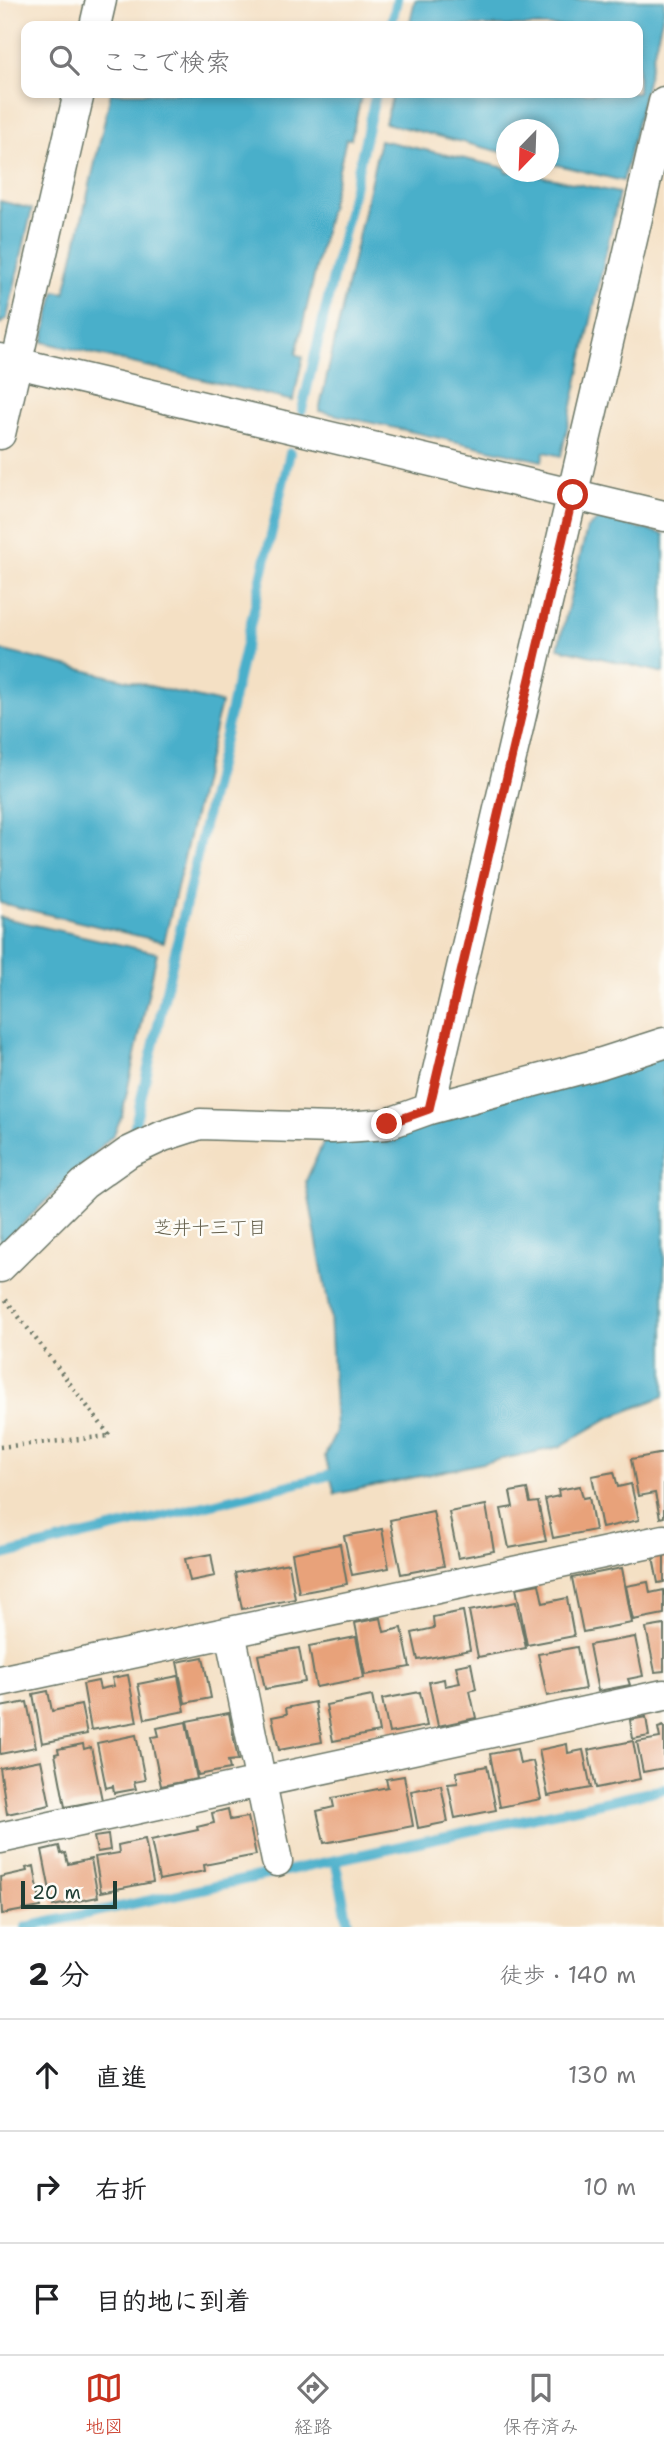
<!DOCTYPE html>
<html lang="ja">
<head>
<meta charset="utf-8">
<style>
  :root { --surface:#fff; --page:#f2f2f2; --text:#202124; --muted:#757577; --line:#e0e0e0; --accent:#c8321e }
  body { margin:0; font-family:"Shantell Sans","Klee One",sans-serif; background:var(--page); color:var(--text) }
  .compass { position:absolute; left:496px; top:119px; width:63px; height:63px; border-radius:50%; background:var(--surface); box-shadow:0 4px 10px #0003; rotate:203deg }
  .scale { position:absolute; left:21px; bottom:18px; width:96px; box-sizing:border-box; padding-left:7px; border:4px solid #1f3d34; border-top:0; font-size:19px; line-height:24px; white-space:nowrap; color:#1f3d34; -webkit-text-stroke:5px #fdfcf7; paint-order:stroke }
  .stop { position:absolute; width:21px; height:21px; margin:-16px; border:5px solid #c8321e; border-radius:50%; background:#fff }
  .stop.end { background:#c8321e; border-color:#fff; box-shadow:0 2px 7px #0008 }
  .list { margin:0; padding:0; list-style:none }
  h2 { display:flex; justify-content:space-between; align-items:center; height:91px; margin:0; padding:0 28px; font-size:30px }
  h2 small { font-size:23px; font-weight:400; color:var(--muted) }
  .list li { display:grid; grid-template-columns:46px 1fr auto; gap:21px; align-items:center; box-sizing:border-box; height:112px; padding:0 28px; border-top:2px solid var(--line) }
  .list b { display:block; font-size:26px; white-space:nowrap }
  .list em { font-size:23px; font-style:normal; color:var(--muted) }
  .icon { flex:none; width:38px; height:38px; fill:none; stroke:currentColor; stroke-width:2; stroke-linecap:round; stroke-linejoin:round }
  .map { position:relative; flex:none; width:664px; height:1927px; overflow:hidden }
  .search { position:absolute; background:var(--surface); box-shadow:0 4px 10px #0003; left:21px; right:21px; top:21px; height:77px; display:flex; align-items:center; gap:18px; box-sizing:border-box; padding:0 24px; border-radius:14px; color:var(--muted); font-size:26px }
  .sheet { height:427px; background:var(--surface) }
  nav { display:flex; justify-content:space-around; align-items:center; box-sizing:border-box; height:98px; border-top:2px solid var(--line); background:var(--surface); font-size:19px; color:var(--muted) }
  nav a { display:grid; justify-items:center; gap:4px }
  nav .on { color:var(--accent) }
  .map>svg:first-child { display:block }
  .water { fill:#4aafca; stroke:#34767f; stroke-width:2 }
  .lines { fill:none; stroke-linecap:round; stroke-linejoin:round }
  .stream { stroke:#4aafca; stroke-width:10 }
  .building { fill:#e8a27a }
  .street-casing { stroke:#6a7666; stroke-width:33 }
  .path { stroke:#6a7666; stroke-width:4.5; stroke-dasharray:2 5; stroke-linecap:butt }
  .street { stroke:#fff; stroke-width:30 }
  .route { stroke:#c8321e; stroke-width:9 }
  .labels { text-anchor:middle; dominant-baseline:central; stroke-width:5; stroke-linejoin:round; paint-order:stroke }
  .neighbourhood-label { font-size:19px; fill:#65604c; stroke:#fdfcf7 }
</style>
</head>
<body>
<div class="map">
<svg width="664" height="1927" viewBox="0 0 664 1927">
  <rect width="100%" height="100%" fill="#fdfcf7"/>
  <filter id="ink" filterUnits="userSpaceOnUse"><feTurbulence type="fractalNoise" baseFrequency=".0143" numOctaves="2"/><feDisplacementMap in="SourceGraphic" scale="14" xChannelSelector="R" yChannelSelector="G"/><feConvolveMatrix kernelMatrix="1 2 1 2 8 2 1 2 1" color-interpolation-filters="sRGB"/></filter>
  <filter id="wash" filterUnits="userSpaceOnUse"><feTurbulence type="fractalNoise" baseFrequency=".00686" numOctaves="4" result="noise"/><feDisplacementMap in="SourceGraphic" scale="28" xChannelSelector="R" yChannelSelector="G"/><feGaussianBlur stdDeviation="1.57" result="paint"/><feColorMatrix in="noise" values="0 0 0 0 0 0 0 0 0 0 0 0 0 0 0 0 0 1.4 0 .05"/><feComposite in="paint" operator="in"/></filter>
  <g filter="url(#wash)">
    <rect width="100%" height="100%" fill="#f4e0c4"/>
    <path class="water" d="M415,0H664V10L623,181L549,163L548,130H506V153L385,123L393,93H638V26H409Z
      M111,93H362L351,139H346L296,354L303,357L293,401L43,342L55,291L65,293Z
      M380,140L506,168V172H522L619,193L561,456L544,452L542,461L319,411Z
      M0,201L32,209L7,318L0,324Z
      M600,519L664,534V673L558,648L587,528Z
      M0,650L221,703L164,942L0,903Z
      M0,917L157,953L122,1115L114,1134L0,1246Z
      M664,1052V1396L607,1419L559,1447L335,1494L325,1456L336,1431L330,1314L306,1181L327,1134Z"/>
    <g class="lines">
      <path class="stream" d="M391,26L397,0
        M302,410L376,93
        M134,1129L290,453
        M0,1556L339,1473
        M335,1860L349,1927
        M26,1927L664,1789"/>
    </g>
    <g id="blocks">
      <path class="building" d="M664,1453V1517L660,1518L655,1493L638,1496L631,1459Z
        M614,1472L618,1487L631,1484L639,1520L602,1528L592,1476Z
        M580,1486L583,1498L589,1497L595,1530L553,1538L545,1499L559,1496L558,1490Z
        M527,1489L530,1503L538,1502L546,1541L509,1548L501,1509L513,1507L510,1492Z
        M486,1505L494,1551L458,1558L449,1512Z
        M433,1511L444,1566L401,1574L390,1520Z
        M382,1529L389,1568L352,1575L344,1536Z
        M340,1544L347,1584L299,1593L292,1553Z
        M211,1554L215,1576L190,1581L185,1559Z
        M664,1555V1582L658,1583L653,1557Z
        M289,1563L295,1599L242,1609L235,1573Z
        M622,1568L632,1623L583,1632L572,1578Z
        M648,1582L650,1593L664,1590V1614L633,1620L626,1586Z
        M539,1584L543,1603L567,1598L574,1636L527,1645L516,1588Z
        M516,1602L526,1648L478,1657L469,1611Z
        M463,1611L470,1650L418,1660L412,1633L434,1628L433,1617Z
        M381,1618L384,1632L402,1628L410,1667L365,1675L355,1623Z
        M664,1625V1671L655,1672L646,1628Z
        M356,1637L364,1678L316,1687L309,1646Z
        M635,1637L643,1676L628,1679L630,1685L598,1691L589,1645Z
        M577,1647L585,1689L547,1696L538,1654Z
        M299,1648L305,1682L265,1689L258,1655Z
        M203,1657L211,1698L185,1703L177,1662Z
        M471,1663L476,1689L470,1691L476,1718L438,1726L429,1682L444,1679L445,1686L460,1683L456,1666Z
        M128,1675L137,1722L91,1730L83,1684L98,1681L100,1689L114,1686L112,1678Z
        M178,1676L185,1711L145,1719L138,1684Z
        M48,1691L52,1711L81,1705L87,1734L42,1743L33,1694Z
        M420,1692L427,1726L389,1733L382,1699Z
        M372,1696L379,1732L333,1741L326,1705Z
        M27,1702L36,1747L0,1754V1707Z
        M315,1702L322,1742L279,1750L272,1717L287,1714L286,1708Z
        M229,1713L238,1760L228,1761L230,1769L198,1775L187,1721Z
        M646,1717L649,1736L633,1739L630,1720Z
        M186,1722L197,1779L161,1786L151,1737L159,1736L157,1728Z
        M664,1726V1768L643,1772L637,1742L660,1738L658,1728Z
        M136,1735L145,1780L134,1782L136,1789L114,1793L113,1786L106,1788L97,1743Z
        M633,1741L640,1779L596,1788L588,1750Z
        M83,1744L84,1749L91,1747L102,1800L65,1807L55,1754L59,1753L58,1749Z
        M567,1744L568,1753L583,1750L591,1788L548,1796L539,1750Z
        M517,1749L520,1764L533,1761L541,1799L500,1807L490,1754Z
        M41,1760L50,1805L7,1814L0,1768Z
        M487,1766L496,1810L455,1818L448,1784L458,1783L456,1772Z
        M404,1776L413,1826L324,1843L317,1811L334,1807L332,1798L388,1787L386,1779Z
        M441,1785L448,1822L418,1828L411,1791Z
        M228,1809L230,1820L248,1817L256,1855L204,1865L205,1871L159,1880L151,1840L198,1830L197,1827L214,1823L212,1813Z
        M108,1835L110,1850L97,1852L94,1837Z
        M145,1839L153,1882L101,1892L95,1857L119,1853L118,1845Z
        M59,1846L61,1854L65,1853L68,1864L91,1859L98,1897L53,1906L42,1850Z
        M34,1866L41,1907L2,1914L0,1877L27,1871L26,1868Z"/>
    </g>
  </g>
  <g filter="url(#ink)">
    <use href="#blocks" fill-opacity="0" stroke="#6a7666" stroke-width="2"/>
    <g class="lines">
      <defs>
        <path id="street" d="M95,26L101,0
          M0,359L664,516
          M0,434L79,93
          M429,1109L664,102
          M0,1267L84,1184L129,1152L163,1136L200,1124L332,1128L387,1124L429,1109L602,1063L664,1043
          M230,1632L277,1861
          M0,1681L664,1540
          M0,1838L664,1695"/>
      </defs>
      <use href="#street" class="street-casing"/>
      <path class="path" d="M0,1447L110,1436L3,1296"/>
      <use href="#street" class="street"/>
    </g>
  </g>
  <g class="lines" filter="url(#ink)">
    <path class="route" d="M387,1124L429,1109L573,495"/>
  </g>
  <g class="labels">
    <g class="neighbourhood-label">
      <text x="210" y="1227">芝井十三丁目</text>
    </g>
  </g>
</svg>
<svg class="compass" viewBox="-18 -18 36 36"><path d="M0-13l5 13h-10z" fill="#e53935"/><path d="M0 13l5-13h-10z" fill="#757577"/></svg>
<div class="scale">20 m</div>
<div class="stop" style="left:573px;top:495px"></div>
<div class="stop end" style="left:387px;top:1124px"></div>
<div class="search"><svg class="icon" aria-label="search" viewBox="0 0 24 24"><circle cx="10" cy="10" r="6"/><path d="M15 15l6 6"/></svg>ここで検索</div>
</div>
<section class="sheet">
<h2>2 分<small>徒歩 · 140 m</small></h2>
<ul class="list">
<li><svg class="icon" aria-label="ahead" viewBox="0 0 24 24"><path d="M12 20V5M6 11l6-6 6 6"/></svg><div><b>直進</b></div><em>130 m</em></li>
<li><svg class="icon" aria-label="right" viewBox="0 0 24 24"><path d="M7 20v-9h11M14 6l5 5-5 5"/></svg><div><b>右折</b></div><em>10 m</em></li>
<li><svg class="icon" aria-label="arrive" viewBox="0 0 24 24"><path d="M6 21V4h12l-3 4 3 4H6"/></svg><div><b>目的地に到着</b></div></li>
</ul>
</section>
<nav>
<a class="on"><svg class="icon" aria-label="map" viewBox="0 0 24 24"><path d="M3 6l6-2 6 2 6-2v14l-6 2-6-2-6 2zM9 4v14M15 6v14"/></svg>地図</a>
<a><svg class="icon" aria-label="directions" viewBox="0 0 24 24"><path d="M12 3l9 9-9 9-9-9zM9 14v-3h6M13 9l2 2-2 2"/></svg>経路</a>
<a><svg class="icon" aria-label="saved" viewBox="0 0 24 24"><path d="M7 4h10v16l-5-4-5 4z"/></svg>保存済み</a>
</nav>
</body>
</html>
